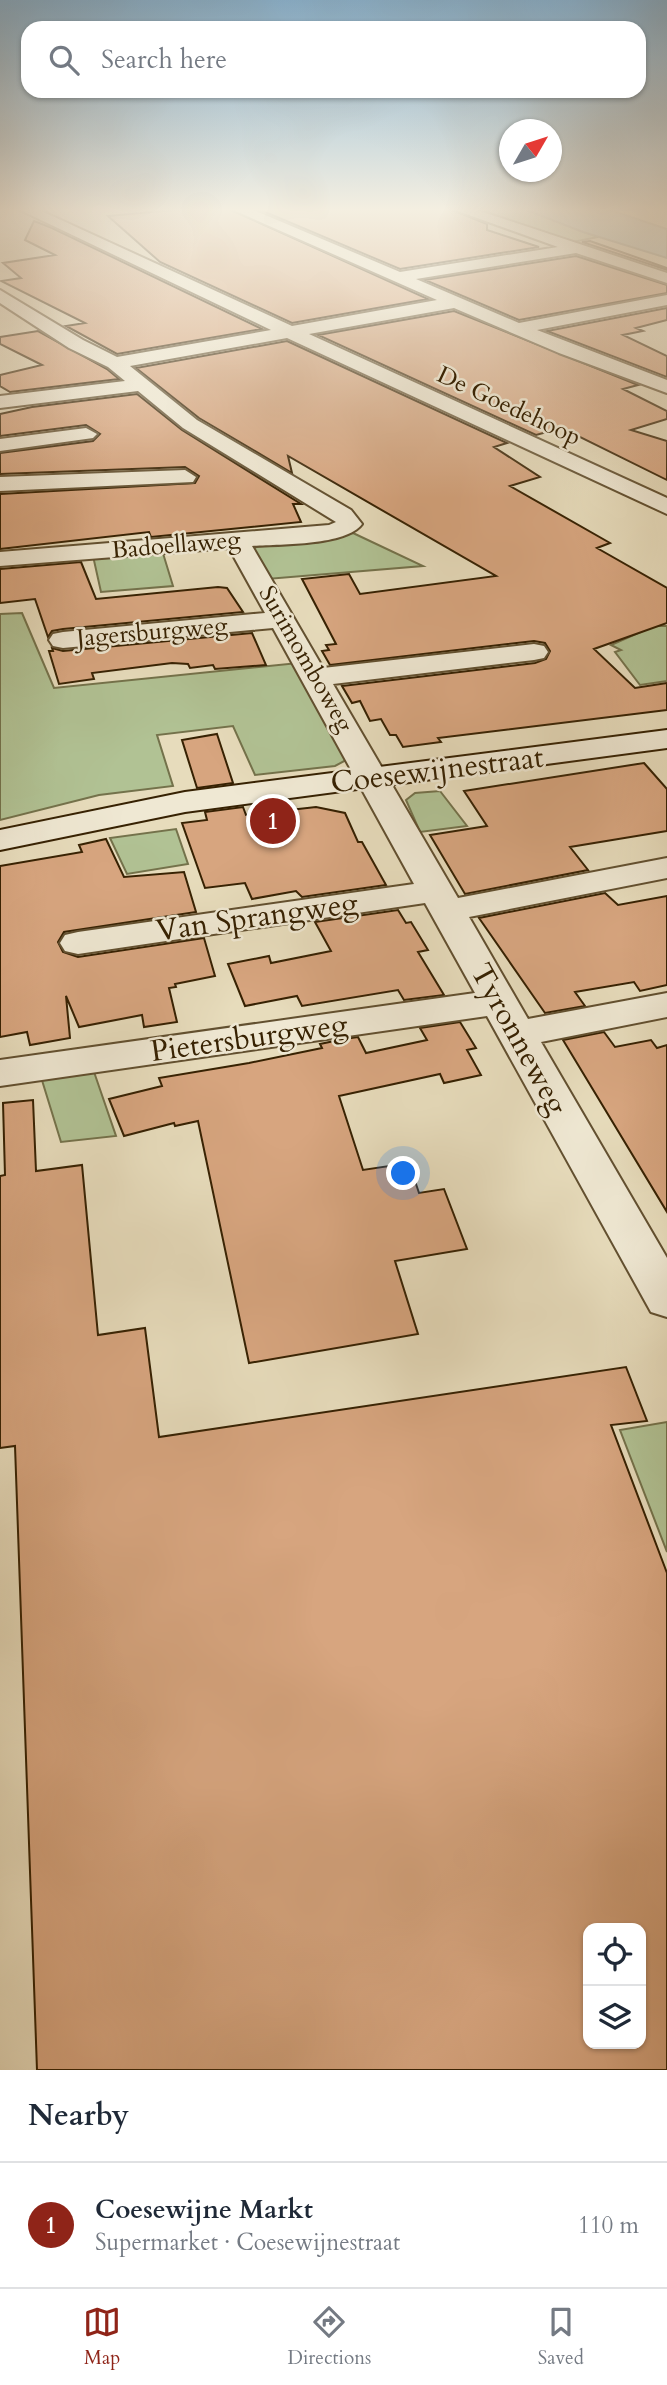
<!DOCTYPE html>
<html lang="en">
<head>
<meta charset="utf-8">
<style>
  :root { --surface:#fff; --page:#f6f6f7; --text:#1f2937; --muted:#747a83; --line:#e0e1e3; --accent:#8f2418 }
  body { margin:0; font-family:Cardo,serif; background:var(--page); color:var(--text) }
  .controls { position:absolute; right:21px; bottom:21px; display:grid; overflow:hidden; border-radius:14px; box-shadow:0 2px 5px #0004 }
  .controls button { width:63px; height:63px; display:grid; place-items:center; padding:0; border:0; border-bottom:2px solid var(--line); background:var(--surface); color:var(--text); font:35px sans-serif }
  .compass { position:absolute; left:499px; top:119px; width:63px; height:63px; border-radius:50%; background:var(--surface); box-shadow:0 2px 5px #0004; rotate:51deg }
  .you { position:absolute; left:404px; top:1174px; width:24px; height:24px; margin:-18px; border:5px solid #fff; border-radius:50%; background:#1a73e8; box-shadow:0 0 0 10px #1a73e833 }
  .badge { display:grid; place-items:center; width:46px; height:46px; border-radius:50%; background:var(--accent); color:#fff; font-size:23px; font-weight:700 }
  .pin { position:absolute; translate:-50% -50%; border:4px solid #fff; box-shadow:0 2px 7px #0006 }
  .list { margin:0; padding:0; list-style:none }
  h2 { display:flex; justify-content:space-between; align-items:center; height:91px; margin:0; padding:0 28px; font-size:30px }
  h2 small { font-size:23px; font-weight:400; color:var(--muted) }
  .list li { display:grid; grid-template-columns:46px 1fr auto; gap:21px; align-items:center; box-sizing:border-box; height:126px; padding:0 28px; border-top:2px solid var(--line) }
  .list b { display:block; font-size:26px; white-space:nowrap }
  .list p { margin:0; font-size:23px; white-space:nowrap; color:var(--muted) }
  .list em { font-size:23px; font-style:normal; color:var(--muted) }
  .icon { flex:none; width:38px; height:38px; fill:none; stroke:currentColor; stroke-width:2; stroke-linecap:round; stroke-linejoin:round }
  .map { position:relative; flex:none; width:667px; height:2070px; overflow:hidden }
  .search { position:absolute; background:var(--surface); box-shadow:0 2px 5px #0004; left:21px; right:21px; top:21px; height:77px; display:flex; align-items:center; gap:18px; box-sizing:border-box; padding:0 24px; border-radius:21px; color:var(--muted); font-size:26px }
  .sheet { height:217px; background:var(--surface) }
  nav { display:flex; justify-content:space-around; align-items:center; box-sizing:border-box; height:98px; border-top:2px solid var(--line); background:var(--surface); font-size:19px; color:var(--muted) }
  nav a { display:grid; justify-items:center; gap:4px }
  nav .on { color:var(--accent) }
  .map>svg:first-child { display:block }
  .green { fill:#b1c294; stroke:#74724b; stroke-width:2 }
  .water { fill:#9bb9bb; stroke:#737c71; stroke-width:2 }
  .building { fill:#d7a57f; stroke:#362102; stroke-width:2; fill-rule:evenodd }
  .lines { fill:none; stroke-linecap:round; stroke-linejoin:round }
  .street-casing { stroke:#625030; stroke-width:4 }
  .secondary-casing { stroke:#362102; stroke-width:4 }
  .street { fill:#efe8d3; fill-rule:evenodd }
  .secondary { fill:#efe8d3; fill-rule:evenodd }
  .labels { text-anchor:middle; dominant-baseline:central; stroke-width:5; stroke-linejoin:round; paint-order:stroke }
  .far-street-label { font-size:24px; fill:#362102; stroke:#efe8d3 }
  .street-label { font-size:30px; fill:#362102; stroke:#efe8d3 }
</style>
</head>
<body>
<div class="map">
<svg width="667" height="2070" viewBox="0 0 667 2070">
  <rect width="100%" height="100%" fill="#e7dcbc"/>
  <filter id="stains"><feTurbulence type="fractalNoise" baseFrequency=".00286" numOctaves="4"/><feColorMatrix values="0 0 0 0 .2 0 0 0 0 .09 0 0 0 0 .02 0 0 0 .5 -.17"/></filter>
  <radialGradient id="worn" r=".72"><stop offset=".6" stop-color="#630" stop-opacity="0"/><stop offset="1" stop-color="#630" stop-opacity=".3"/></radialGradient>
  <path class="green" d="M465,209H524L598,237L568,243Z
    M353,533L423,566L267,579L251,549L275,541Z
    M162,550L173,586L101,592L93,556Z
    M22,613L54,688L298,663L348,759L335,766L255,775L233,726L157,735L173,786L99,795L0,820V614Z
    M654,626H667V681L640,685L615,652L621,650L611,645Z
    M440,791L467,826L420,832L406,800L415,793Z
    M176,829L188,864L127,874L110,838Z
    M93,1069L116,1136L61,1142L41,1077Z
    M667,1422V1552L620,1430Z"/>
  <path class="water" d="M524,209H607L667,229V258L583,232Z"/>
  <path class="building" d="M184,209H229L428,299L292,323L160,262L108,216Z
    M258,209H450L487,224V230L539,247L400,269Z
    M34,221L52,228L262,329L117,354L66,326L85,323L1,281L21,278L3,263L55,255L25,240Z
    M590,241L667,268V270L582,242Z
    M576,256L667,285V293L519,320L425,280Z
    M667,308V320L636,328L643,331L623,335L667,356V377L547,331Z
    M454,311L638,385L623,389L667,411V419L631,430L667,441V480L562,428L536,435L318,335Z
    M38,331L107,369L119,379L10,392L0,386V375L42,365L0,344V337Z
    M287,341L507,443L494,447L540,477L510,486L610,543L597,548L667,588V623L594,649L635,688L667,683V710L438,738L441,742L403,747L396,735H390L381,719L370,721L360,701L352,703L342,686L535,663L546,659L550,651L545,643L534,641L330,665L322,651L329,650L326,645L336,644L302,579L349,574L360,594L496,576L288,456L292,473L199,418L136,368Z
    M137,394L182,430L301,504H293L301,522L151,537L149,532L0,549V494L195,483L199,476L185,467L0,474V453L93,441L100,434L86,425L0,436V414L32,407Z
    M81,562L96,599L218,587L227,588L243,612L63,629L52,631L48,637L35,599L0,603V569Z
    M252,633L266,665L215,669L213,665L190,668L188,664L172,663L92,673L94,679L59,684L49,651H53L52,648L63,651Z
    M217,734L233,783L197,788L182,740Z
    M644,763L667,789V831L570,847L588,870L465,894L430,835L487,826L464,791Z
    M243,807L246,815L316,807L345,813L358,842H362L386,885L302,897L296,891L252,899L245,883L205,888L182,823L207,820L205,812Z
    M106,839L124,877L184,872L196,912L64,932L58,942L63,952L78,957L204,938L215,976L175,984L176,987L169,988L177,1022L144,1027L142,1015L79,1027L66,996L70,1038L30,1045L27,1032L0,1037V866L82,852L79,845Z
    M605,893L618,905L667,896V985L640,991L634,982L575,992L585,1006L545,1013L479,918Z
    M398,910L406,923L411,922L428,950L418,952L444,995L404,1000L398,990L302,1006L297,996L245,1006L228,964L269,956L271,963L331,951L315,922Z
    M460,1022L476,1048L467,1050L481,1075L444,1083L440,1074L339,1096L363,1170L409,1163L419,1193L444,1189L467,1249L395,1261L418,1334L249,1363L198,1121L175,1126L174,1123L124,1136L109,1099L162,1086L159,1078L249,1063L322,1048L320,1044L344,1039L358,1037L366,1053L427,1040L420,1028Z
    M604,1032L615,1047L651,1040L657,1048L667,1045V1212L563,1040Z
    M33,1100L36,1171L82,1165L98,1335L145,1328L159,1437L626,1367L647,1421L611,1425L667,1573V2070H37L15,1446L0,1448V1176L5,1175L3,1103ZM588,1928H641V2044H588Z"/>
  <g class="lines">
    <defs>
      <path id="street" d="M18,209H37L292,326L437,300L231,209H251L400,272L558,247L452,209H474L667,273V283L576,253L416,279L519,323L667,295V305L537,330L667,380V393L559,353L454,308L309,334L667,498V514L287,338L130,366L197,420L351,510L362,524C346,546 279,544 252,546L323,668L534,644L544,646L548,652L544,658L534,660L333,684L458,898L667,858V878L469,917L528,1019L667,993V1017L541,1042L667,1258V1317L651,1312L487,1016L0,1086V1060L475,993L425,903L78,954L65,951L60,943L65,935L78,932L414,884L273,628L63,648L53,646L49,640L53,634L63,632L265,613L229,548L0,566V552L329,525L336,522L183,428L138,391L0,408V396L125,381L108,367L69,348L0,303V290L83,340L117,357L271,330Z
        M86,428L97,434L93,438L0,451V439Z
        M185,470L196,477L193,482L0,491V477Z"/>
      <path id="secondary" d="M667,730V748L185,812L0,850V830L185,792Z"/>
    </defs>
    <use href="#street" class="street-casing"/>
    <use href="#secondary" class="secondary-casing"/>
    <use href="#street" class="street"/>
    <use href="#secondary" class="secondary"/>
  </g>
  <linearGradient id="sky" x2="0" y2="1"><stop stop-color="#89b6d6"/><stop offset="0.42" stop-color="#f4efe1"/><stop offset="1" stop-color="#f4efe1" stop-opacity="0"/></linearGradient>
  <rect width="667" height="499" fill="url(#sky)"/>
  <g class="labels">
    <g class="far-street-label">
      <text transform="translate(509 406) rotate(25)">De Goedehoop</text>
      <text transform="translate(176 545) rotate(-5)">Badoellaweg</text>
      <text transform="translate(152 632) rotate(-5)">Jagersburgweg</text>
      <text transform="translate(306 659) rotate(60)">Surimomboweg</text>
    </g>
    <g class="street-label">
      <text transform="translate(437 770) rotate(-7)">Coesewijnestraat</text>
      <text transform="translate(257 917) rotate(-8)">Van Sprangweg</text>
      <text transform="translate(249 1038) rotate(-8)">Pietersburgweg</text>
      <text transform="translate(519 1039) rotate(61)">Tyronneweg</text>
    </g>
  </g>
  <rect width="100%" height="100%" filter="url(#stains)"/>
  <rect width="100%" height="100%" fill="url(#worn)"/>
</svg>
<div class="controls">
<button><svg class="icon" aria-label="locate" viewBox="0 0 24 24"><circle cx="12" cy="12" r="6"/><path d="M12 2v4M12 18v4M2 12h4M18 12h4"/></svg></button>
<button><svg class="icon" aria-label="layers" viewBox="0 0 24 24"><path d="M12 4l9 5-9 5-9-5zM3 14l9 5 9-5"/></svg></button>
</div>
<svg class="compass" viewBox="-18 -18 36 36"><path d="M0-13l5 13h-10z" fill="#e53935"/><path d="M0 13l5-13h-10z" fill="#747a83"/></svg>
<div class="you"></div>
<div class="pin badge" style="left:273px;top:821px">1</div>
<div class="search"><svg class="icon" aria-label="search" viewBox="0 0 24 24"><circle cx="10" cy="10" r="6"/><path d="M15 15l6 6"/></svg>Search here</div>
</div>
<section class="sheet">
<h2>Nearby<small></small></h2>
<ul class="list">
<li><span class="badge">1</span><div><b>Coesewijne Markt</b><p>Supermarket · Coesewijnestraat</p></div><em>110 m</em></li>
</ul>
</section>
<nav>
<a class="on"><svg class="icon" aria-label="map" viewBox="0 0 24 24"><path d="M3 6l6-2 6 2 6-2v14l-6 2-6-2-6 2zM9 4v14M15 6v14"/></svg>Map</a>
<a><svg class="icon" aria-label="directions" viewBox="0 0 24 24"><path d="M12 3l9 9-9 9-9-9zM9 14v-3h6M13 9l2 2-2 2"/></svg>Directions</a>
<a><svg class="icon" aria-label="saved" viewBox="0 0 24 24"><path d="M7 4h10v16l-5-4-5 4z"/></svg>Saved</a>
</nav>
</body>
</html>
